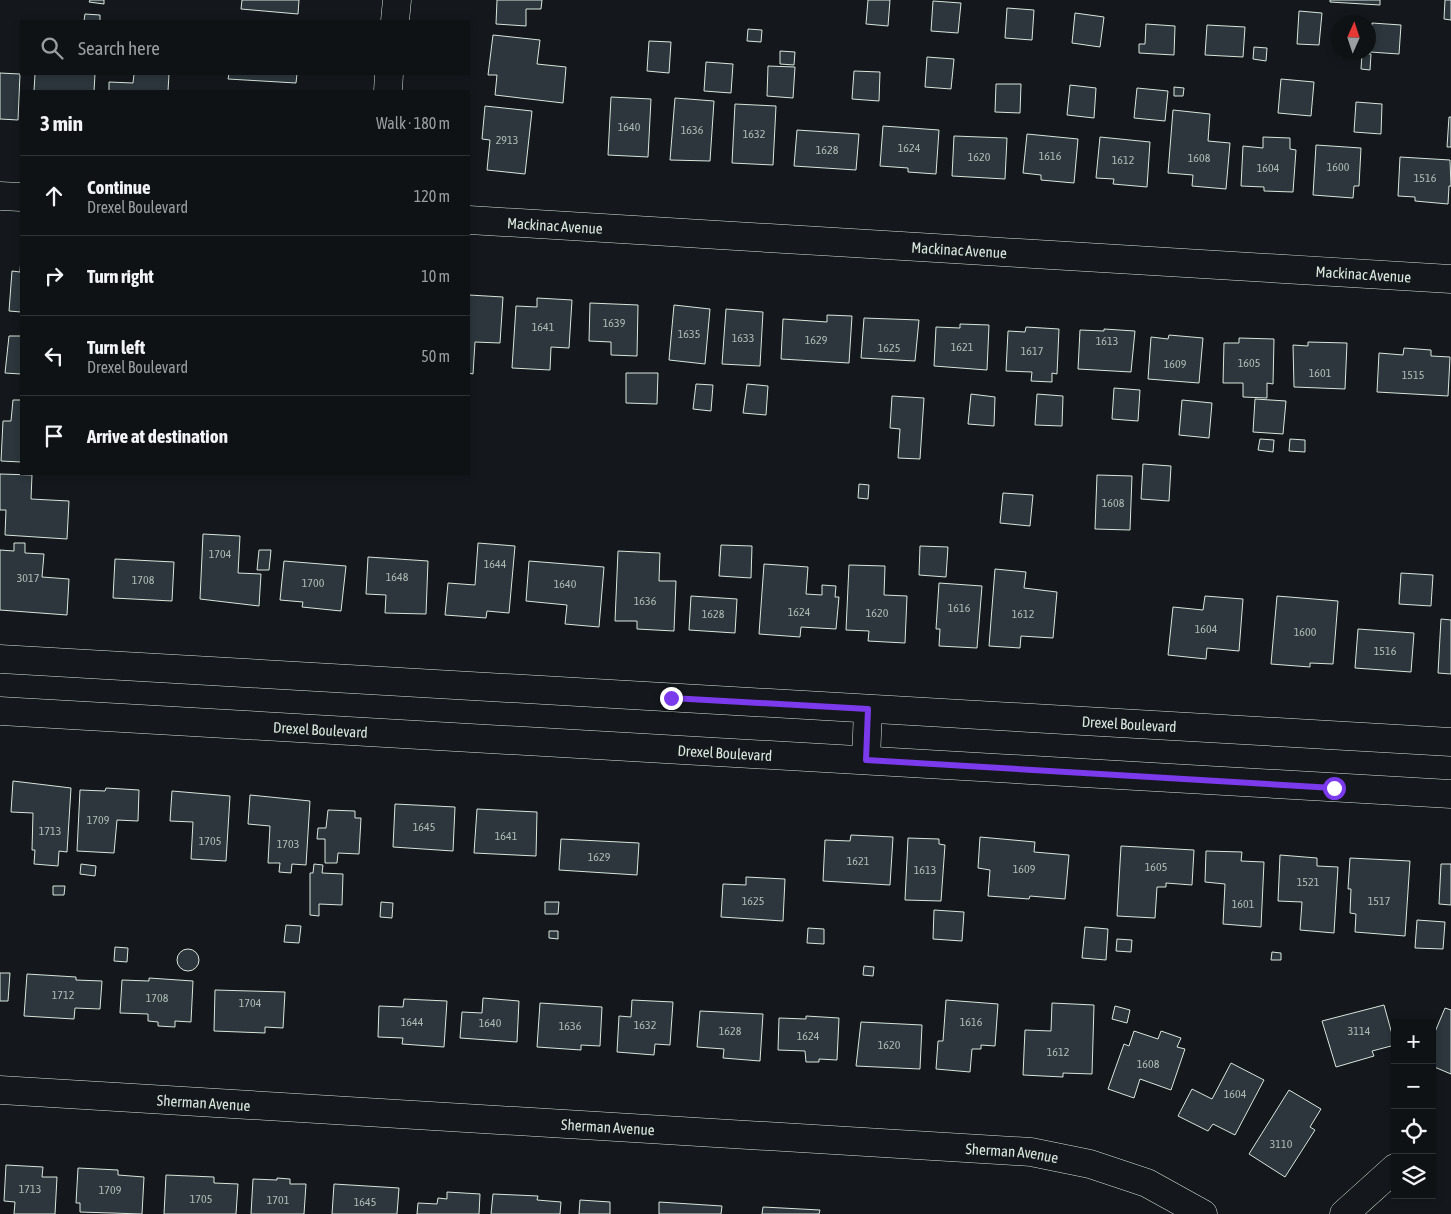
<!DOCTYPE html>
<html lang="en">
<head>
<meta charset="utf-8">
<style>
  :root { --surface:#0f1215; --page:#1d2022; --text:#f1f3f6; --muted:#9b9ea0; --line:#2f3234 }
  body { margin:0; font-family:"Asap Condensed",sans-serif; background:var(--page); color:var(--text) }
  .controls { position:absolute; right:15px; bottom:15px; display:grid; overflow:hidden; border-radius:0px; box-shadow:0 2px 8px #0003 }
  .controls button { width:45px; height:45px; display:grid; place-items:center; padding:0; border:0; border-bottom:1px solid var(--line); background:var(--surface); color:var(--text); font:25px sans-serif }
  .compass { position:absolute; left:1331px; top:15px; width:45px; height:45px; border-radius:50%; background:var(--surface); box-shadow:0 2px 8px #0003; rotate:3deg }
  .stop { position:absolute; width:15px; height:15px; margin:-11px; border:4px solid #7c3aed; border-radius:50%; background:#fff }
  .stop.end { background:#7c3aed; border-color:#fff; box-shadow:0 1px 5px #0008 }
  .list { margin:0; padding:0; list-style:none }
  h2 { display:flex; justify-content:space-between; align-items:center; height:65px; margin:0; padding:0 20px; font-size:21px }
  h2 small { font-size:16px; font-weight:400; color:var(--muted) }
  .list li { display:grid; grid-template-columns:32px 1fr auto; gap:15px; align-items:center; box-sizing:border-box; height:80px; padding:0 20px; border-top:1px solid var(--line) }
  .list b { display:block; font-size:19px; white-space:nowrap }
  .list p { margin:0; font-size:16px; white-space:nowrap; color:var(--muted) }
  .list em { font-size:16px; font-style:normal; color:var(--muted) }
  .icon { flex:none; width:28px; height:28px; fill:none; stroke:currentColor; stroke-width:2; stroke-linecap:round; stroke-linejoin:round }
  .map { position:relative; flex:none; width:1451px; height:1214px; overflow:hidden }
  .search { position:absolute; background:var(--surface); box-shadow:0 2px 8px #0003; left:20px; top:20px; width:450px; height:55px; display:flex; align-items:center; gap:12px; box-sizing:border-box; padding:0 18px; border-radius:0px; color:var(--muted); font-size:19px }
  .panel { position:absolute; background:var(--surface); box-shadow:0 2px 8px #0003; left:20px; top:90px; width:450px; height:385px; border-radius:0px }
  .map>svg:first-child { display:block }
  .building { fill:#2c363c; stroke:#d8e6dc }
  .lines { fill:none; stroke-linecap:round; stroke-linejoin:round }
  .minor-casing { stroke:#d8e6dc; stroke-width:29 }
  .minor { stroke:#14181c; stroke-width:28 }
  .route { stroke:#7c3aed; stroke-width:6 }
  .labels { text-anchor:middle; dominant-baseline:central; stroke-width:4; stroke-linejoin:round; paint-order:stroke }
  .number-label { font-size:12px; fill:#adbab4 }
  .street-label { font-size:15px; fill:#d8e6dc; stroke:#14181c }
</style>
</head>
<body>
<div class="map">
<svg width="1451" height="1214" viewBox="0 0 1451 1214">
  <rect width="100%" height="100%" fill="#14181c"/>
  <path class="building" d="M90,0H104V4L89,2Z
    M242,0H299L298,14L241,9Z
    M497,0H542L541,9H526V26L496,24Z
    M868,0H890L888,26L866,24Z
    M1330,0H1380V5L1330,2Z
    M1445,0H1451V20L1444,19Z
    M933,1L961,3L958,33L931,31Z
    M1007,8L1034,10L1032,40L1005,38Z
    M1299,11L1322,13L1319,45L1297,44Z
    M1075,13L1104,17L1100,47L1072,43Z
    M85,14L100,15V21H84Z
    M1372,23L1401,25L1399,54L1370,52Z
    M1146,24L1175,26L1174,55L1139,53V44H1145Z
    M1207,25L1245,27L1243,57L1205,55Z
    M748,29L762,30L761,42L747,41Z
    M493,35L540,40L537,64L566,67L563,103L495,95L497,75H488Z
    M649,41L671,42L669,73L647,71Z
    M1254,47L1267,48L1266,61L1253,59Z
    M780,51L795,52L794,65L780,64Z
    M1362,53L1371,54L1370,70L1361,69Z
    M927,57L954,59L951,89L925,87Z
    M706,62L733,64L731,93L704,91Z
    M768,66L795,67L793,98L767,96Z
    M854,71L880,72L879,101L852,99Z
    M0,73L20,74L18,120L0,119Z
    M35,74H95L94,91H34Z
    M134,74H169L168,91H109V82L133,83Z
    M229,74H297L296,83L228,79Z
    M1281,79L1314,82L1311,116L1278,113Z
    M996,84H1021L1020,113L995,112Z
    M1070,85L1096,88L1094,118L1067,115Z
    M1174,87L1184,88L1183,96H1174Z
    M1137,88L1168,91L1165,121L1134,118Z
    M611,97L651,99L648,157L608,155Z
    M675,98L714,101L710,161L670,160Z
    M1356,102L1382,104L1381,134L1354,132Z
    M735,104L776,106L773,165L732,163Z
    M485,106L532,111L525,174L487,170L490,140L482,139Z
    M1173,110L1210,114L1208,141L1230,143L1226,189L1192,186L1193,175L1168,173Z
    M1449,117H1451V147H1447Z
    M883,126L939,130L936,174L908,172V168L880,166Z
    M797,130L859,134L856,170L794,166Z
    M1027,134L1078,139L1074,183L1041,180V175L1023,173Z
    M954,136L1007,138L1005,179L952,176Z
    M1100,137L1150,142L1147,187L1113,184L1114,179L1096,178Z
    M1263,137L1290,138V149L1296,150L1293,192L1264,191V187L1241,186L1243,146L1263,148Z
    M1316,145L1361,148L1359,186H1354L1353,198L1313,195Z
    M1400,157L1450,160L1451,186H1449L1448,204L1415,201V197L1398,196Z
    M21,257V312L9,311L12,271L20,272Z
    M469,295L503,297L500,343L475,342L473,374L469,373Z
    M537,298L572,300L569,348L551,347L550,370L512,368L516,306L537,307Z
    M590,303L638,305L637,356L611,355V342L589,341Z
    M674,305L710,309L705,364L669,360Z
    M726,309L763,312L760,366L722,364Z
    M827,315L852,316L849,363L781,359L783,319L827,322Z
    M864,318L919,320L915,361L861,358Z
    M960,324L989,325L987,370L934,366L936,327L960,328Z
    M1026,327L1059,329L1057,374L1052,373V382L1031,381L1032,372L1006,371L1008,331L1025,332Z
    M1104,329L1135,331L1131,372L1078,369L1080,330L1104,331Z
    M1169,335L1203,338L1199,383L1148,379L1151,337L1168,339Z
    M9,336H21V374L5,373Z
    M1239,338L1274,339L1273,384L1267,383V398L1243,397V383H1223L1224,343H1239Z
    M1308,342L1347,343L1345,389L1294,387L1293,345L1308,346Z
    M1404,348L1431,350V356L1450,357L1448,396L1377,392L1379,353L1403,355Z
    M626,373H658L657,404L626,403Z
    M696,384L713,385L711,411L693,409Z
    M747,384L768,386L766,415L743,413Z
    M1114,388L1140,390L1138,421L1112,419Z
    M971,394L995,397L994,426L968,424Z
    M1037,394L1063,396L1062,426L1035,425Z
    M892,396L924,398L920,459L898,458L900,429L890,428Z
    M1255,399L1286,401L1283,434L1253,432Z
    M13,400H21V462L1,461L3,421H11Z
    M1182,400L1212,403L1209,438L1179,435Z
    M1260,439L1274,440L1273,452L1258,450Z
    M1290,439L1305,440V452L1289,451Z
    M1143,464L1171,466L1169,501L1141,499Z
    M0,474L32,475L31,499L69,501L67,539L5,535L6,510H0Z
    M1097,475L1132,476L1130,530L1095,529Z
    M859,484L869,485L868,499L858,498Z
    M1003,493L1033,495L1030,526L1000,523Z
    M203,534L240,536L238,573L261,574L259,606L200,599Z
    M14,543H25V553L44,554L42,577L69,579L67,615L0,610V550L14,551Z
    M478,543L515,546L509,613L487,611L486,618L445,615L448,583L475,585Z
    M721,545L752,546L751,578L719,576Z
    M920,546L948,547L946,577L919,575Z
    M259,550H271L269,570H257Z
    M618,551L660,553L659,581H676L674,631L637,629V621H615Z
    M368,557L428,561L426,614L385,613L386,595L366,594Z
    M115,559L174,562L172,601L113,598Z
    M284,561L346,566L341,611L302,607L303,602L280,600Z
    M529,561L604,567L599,627L565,624L567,605L526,601Z
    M764,564L808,567L806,594L822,595V585L836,586L835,597H839L836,629L801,627L800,637L759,634Z
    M849,565L885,566L884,595L907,596L905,643L868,641L869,631L846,630Z
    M995,569L1026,572L1024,588L1057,592L1053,638L1021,636L1020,648L989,646Z
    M1401,573L1433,575L1431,606L1399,604Z
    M939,583L982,586L977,648L939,646L940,629H936Z
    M691,596L737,599L735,633L689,630Z
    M1205,596L1243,599L1239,651L1207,648L1206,659L1168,655L1173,607L1203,610Z
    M1277,596L1338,601L1333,664L1310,663V667L1271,664Z
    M1441,619L1451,620V674L1438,673Z
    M1358,629L1414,633L1411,672L1355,668Z
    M13,781L71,788L67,852L59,851L58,866L34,864L35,850H32L33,813L11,812Z
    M106,788L139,790L138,821L117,820L114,853L77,851L80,790L105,791Z
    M172,791L230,796L226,861L191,859L193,822L170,821Z
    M250,795L310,801L306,865L292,864L291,873L279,872L280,863H268L270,826L248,824Z
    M395,804L455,807L453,851L393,847Z
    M477,809L537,812L536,856L474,853Z
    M328,810L355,811V818H361L359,854L338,853L337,863H325V839H317L318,828H326Z
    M851,835L893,837L890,885L823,881L825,840L850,841Z
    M980,837L1035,842L1034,852L1069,855L1065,899L1030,896L1029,899L988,896L990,870L978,868Z
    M908,838L939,839V844L945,845L941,901L905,900Z
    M561,839L639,843L637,875L559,870Z
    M1121,846L1194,850L1192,885L1166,883V887H1157L1155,918L1117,916Z
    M1206,851L1242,852L1241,861L1264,862L1261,927L1223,924L1225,884L1205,882Z
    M1280,855L1317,858V866L1338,867L1334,933L1300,930L1302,902L1278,901Z
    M1350,858L1410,861L1405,936L1355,932L1356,914L1350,913L1351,889H1348Z
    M81,864L96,866L95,876L80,874Z
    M314,864L323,865L322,873L343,874L342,905L319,904V916L310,915V873H313Z
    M1441,864H1451V905L1439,904Z
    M746,877L785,879L783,921L721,917L723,884L746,885Z
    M53,886H65L64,895H53Z
    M381,902L393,903L392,918L380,917Z
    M545,902H559L558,914H545Z
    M934,910L964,912L962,941L933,939Z
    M1417,920L1445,922L1443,949L1415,948Z
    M286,925L301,926L299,943L284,942Z
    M1085,927L1108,929L1106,960L1082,958Z
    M808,928L824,929V944L807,943Z
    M549,931H558V939L549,938Z
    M1117,939L1132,940L1131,952L1116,951Z
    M115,947L128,948L127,962L114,961Z
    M177 960a11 11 0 1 1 22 0a11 11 0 1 1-22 0Z
    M1272,952L1281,953V960H1271Z
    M864,966L874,967L873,976L863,975Z
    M0,973H10L8,1001H0Z
    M27,974L76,977V980L102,981L100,1009L75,1008L74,1019L24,1016Z
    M149,978L193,981L191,1022L175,1021V1027L158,1026V1022L148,1021V1014L120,1013L122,980L149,981Z
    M215,990L285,992L283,1028L265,1027V1033L214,1031Z
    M483,998L519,1001L517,1042L460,1038L462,1012L482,1013Z
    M404,999L447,1001L444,1047L402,1044L403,1038L378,1037L379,1006L403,1007Z
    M632,1000L673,1002L670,1045L655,1044L654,1055L617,1052L619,1016L631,1017Z
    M946,1000L998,1004L995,1046L981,1045V1049H972L970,1072L936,1069L938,1041H943Z
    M540,1003L602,1007L600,1046L581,1045V1050L537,1047Z
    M1052,1003L1094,1005L1092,1074L1063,1073V1077L1023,1075L1025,1030L1051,1031Z
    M1384,1005L1395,1045L1372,1051L1374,1056L1336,1067L1322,1021Z
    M1115,1006L1130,1010L1127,1023L1112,1019Z
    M1445,1008L1451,1010V1074L1432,1066V1039Z
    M700,1011L763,1014L760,1061L723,1058L724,1049L697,1047Z
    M806,1016L839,1018L837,1060L819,1059V1062H806L805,1051L778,1050L779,1018L806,1019Z
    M861,1022L922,1025L920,1069L856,1066Z
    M1134,1031L1158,1039L1161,1031L1181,1038L1177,1047L1185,1049L1171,1090L1140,1079L1134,1098L1108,1089L1124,1044L1129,1046Z
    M1231,1063L1264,1080L1235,1135L1213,1124L1208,1131L1178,1116L1192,1089L1212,1099Z
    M1289,1090L1321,1109L1310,1127L1315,1130L1285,1177L1249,1154Z
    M6,1165L43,1167L42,1177H57L55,1214H14L15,1202L4,1201Z
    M78,1168L118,1170V1175L144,1177L142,1214L80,1212V1203H76Z
    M166,1175L214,1177V1183L238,1184L236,1214H164Z
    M277,1178L290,1179V1184H306L304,1214H251L253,1179L277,1180Z
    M334,1184L399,1188L397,1214H332Z
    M447,1192L480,1194L479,1214H417L418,1203L437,1204L438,1198L447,1199Z
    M493,1194L538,1196L537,1200L561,1202L560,1214H491Z
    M580,1200L610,1202V1214H579Z
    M659,1202L722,1206L721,1214H659Z
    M763,1207L820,1210L819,1214H762Z"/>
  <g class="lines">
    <defs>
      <g id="minor">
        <path d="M395,21L397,0"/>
        <path d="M388,91L389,74"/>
        <path d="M0,196L21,197"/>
        <path id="s1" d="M469,220L1451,279"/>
        <path id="s2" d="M0,659L1451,742"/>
        <path id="s3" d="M0,711L1451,794"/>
        <path d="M866,760L868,709"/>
        <path id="s4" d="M0,1090L1031,1152L1090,1164L1147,1183L1203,1214"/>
        <path d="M1344,1214L1395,1168"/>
      </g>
    </defs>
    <use href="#minor" class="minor-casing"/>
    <use href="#minor" class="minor"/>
  </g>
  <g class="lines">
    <path class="route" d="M671,698L868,709L866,760L1334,788"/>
  </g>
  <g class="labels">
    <g class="number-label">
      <text x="629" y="127">1640</text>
      <text x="692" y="130">1636</text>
      <text x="754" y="134">1632</text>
      <text x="507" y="140">2913</text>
      <text x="909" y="148">1624</text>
      <text x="827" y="150">1628</text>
      <text x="1050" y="156">1616</text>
      <text x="979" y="157">1620</text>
      <text x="1199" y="158">1608</text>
      <text x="1123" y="160">1612</text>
      <text x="1338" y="167">1600</text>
      <text x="1268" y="168">1604</text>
      <text x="1425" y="178">1516</text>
      <text x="614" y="323">1639</text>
      <text x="543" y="327">1641</text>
      <text x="689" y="334">1635</text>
      <text x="743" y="338">1633</text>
      <text x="816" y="340">1629</text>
      <text x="1107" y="341">1613</text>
      <text x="962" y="347">1621</text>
      <text x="889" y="348">1625</text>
      <text x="1032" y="351">1617</text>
      <text x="1249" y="363">1605</text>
      <text x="1175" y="364">1609</text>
      <text x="1320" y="373">1601</text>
      <text x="1413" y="375">1515</text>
      <text x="1113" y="503">1608</text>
      <text x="220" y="554">1704</text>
      <text x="495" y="564">1644</text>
      <text x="397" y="577">1648</text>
      <text x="28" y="578">3017</text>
      <text x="143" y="580">1708</text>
      <text x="313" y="583">1700</text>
      <text x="565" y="584">1640</text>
      <text x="645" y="601">1636</text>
      <text x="959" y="608">1616</text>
      <text x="799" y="612">1624</text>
      <text x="877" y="613">1620</text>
      <text x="713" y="614">1628</text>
      <text x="1023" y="614">1612</text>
      <text x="1206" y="629">1604</text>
      <text x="1305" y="632">1600</text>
      <text x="1385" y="651">1516</text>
      <text x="98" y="820">1709</text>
      <text x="424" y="827">1645</text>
      <text x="50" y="831">1713</text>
      <text x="506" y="836">1641</text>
      <text x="210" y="841">1705</text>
      <text x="288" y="844">1703</text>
      <text x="599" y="857">1629</text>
      <text x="858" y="861">1621</text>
      <text x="1156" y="867">1605</text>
      <text x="1024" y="869">1609</text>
      <text x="925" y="870">1613</text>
      <text x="1308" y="882">1521</text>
      <text x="753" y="901">1625</text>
      <text x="1379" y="901">1517</text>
      <text x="1243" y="904">1601</text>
      <text x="63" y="995">1712</text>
      <text x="157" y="998">1708</text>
      <text x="250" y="1003">1704</text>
      <text x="412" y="1022">1644</text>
      <text x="971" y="1022">1616</text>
      <text x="490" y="1023">1640</text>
      <text x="645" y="1025">1632</text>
      <text x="570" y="1026">1636</text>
      <text x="730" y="1031">1628</text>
      <text x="1359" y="1031">3114</text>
      <text x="808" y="1036">1624</text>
      <text x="889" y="1045">1620</text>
      <text x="1058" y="1052">1612</text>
      <text x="1148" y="1064">1608</text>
      <text x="1235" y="1094">1604</text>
      <text x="1281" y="1144">3110</text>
      <text x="30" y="1189">1713</text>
      <text x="110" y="1190">1709</text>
      <text x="201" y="1199">1705</text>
      <text x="278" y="1200">1701</text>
      <text x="365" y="1202">1645</text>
    </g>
    <g class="street-label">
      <text stroke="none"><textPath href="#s1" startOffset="86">Mackinac Avenue</textPath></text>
      <text stroke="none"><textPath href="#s1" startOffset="491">Mackinac Avenue</textPath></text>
      <text stroke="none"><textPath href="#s1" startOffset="896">Mackinac Avenue</textPath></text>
      <text stroke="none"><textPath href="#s2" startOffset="1131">Drexel Boulevard</textPath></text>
      <text stroke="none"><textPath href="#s3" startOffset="321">Drexel Boulevard</textPath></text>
      <text stroke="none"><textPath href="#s3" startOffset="726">Drexel Boulevard</textPath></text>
      <text stroke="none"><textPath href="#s4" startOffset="204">Sherman Avenue</textPath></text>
      <text stroke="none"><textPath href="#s4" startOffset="609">Sherman Avenue</textPath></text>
      <text stroke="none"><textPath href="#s4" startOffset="1014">Sherman Avenue</textPath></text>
    </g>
  </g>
</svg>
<div class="controls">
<button>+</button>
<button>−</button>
<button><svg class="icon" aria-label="locate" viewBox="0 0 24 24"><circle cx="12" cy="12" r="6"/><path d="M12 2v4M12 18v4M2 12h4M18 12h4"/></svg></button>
<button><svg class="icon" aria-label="layers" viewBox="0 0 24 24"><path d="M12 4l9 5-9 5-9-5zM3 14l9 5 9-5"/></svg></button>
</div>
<svg class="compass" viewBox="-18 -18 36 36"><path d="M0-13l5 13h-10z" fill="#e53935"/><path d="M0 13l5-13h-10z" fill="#9b9ea0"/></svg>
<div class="stop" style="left:1334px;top:788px"></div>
<div class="stop end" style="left:671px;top:698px"></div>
<div class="search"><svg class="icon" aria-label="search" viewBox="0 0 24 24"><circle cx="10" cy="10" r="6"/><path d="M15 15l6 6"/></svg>Search here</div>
<section class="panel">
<h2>3 min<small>Walk · 180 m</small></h2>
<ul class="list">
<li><svg class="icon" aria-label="ahead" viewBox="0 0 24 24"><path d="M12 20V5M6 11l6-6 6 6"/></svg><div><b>Continue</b><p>Drexel Boulevard</p></div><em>120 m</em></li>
<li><svg class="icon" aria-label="right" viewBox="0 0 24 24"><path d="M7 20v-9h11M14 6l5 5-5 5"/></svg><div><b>Turn right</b></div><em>10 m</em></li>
<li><svg class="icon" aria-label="left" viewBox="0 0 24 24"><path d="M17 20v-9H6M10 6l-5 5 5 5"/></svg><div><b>Turn left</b><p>Drexel Boulevard</p></div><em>50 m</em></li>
<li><svg class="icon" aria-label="arrive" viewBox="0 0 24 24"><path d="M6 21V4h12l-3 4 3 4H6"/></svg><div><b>Arrive at destination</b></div></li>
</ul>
</section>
</div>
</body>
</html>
